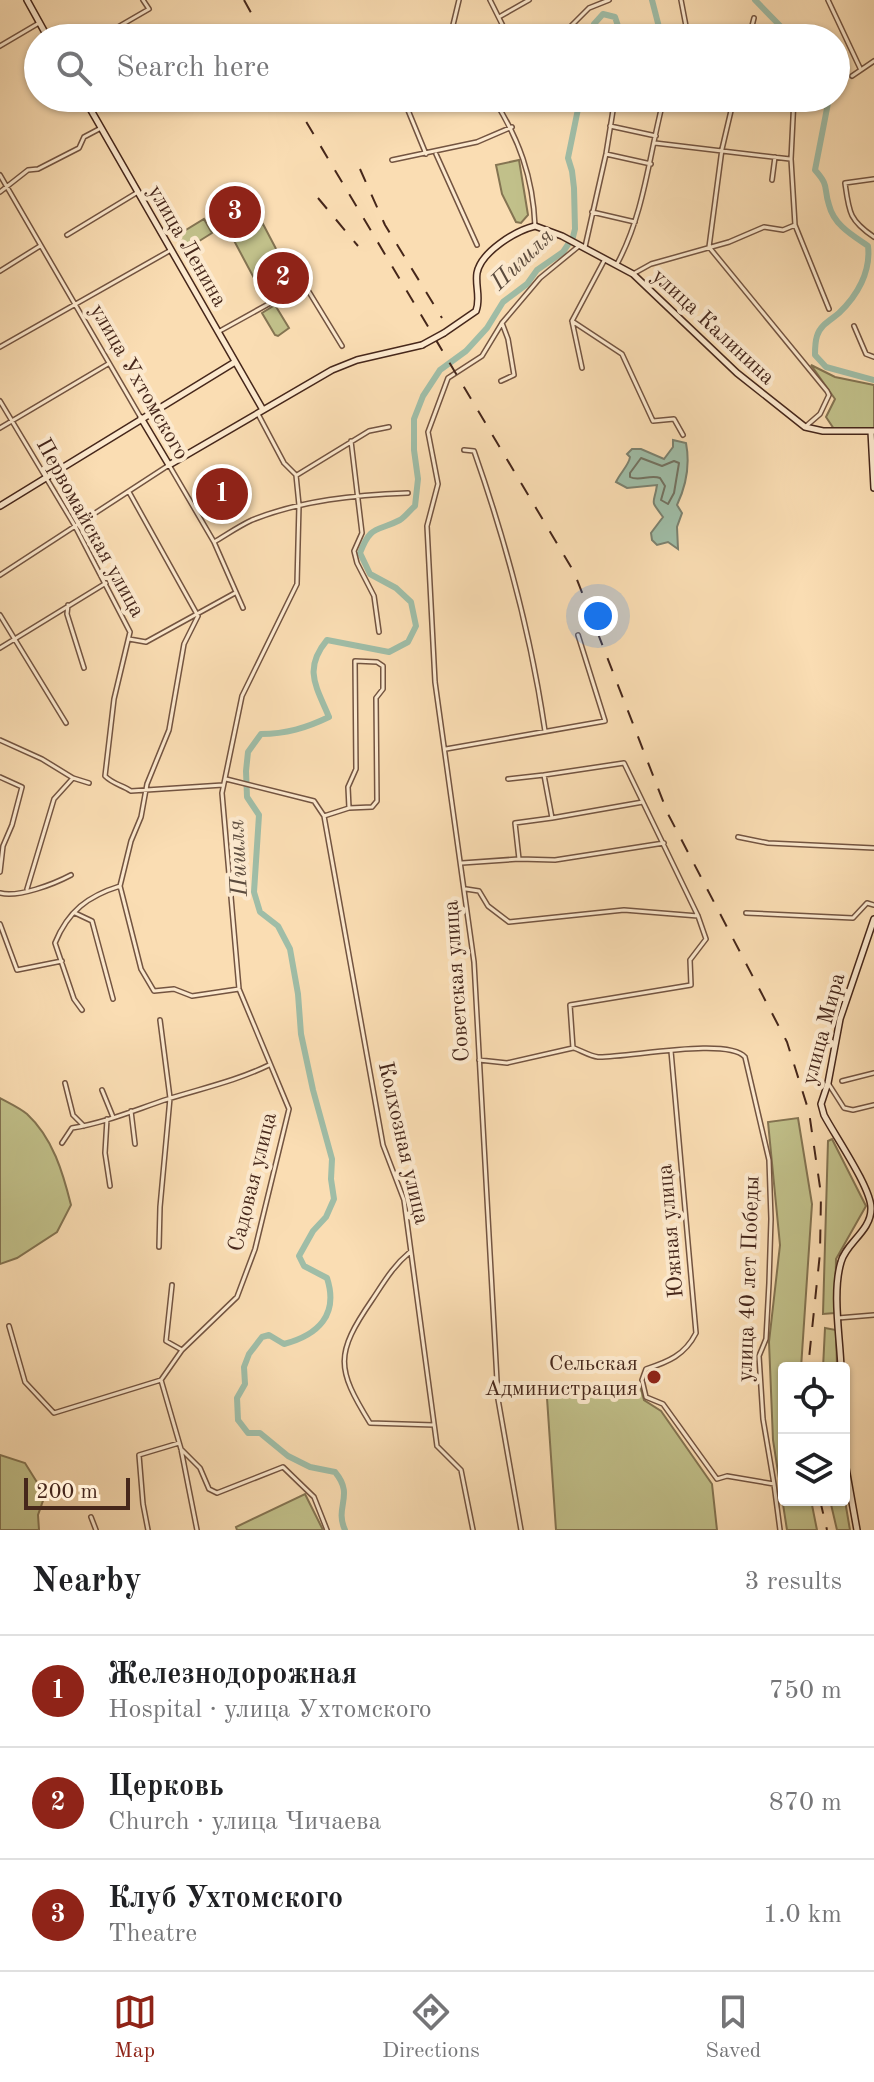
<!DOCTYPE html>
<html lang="en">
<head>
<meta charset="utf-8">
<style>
  :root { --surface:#fff; --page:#f2f2f2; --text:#202124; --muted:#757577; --line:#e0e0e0; --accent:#8f2418 }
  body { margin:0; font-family:"Old Standard TT",serif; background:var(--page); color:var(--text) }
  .controls { position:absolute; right:24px; bottom:24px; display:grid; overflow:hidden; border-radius:8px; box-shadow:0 2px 6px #0004 }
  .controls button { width:72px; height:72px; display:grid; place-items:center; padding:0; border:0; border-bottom:2px solid var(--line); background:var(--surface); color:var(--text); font:40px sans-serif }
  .scale { position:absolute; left:24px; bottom:20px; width:106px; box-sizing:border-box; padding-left:8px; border:4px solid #46271b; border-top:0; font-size:22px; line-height:28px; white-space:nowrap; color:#46271b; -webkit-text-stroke:6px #fce9ce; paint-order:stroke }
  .you { position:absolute; left:598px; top:616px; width:28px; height:28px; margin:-20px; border:6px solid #fff; border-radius:50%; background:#1a73e8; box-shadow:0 0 0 12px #1a73e833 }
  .badge { display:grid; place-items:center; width:52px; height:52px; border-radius:50%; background:var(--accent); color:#fff; font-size:26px; font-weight:700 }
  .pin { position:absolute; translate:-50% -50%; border:4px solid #fff; box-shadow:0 2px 8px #0006 }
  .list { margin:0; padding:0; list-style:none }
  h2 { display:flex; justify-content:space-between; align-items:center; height:104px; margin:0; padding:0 32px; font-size:34px }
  h2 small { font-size:26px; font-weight:400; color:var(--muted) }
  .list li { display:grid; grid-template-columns:52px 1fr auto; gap:24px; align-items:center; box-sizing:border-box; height:112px; padding:0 32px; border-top:2px solid var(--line) }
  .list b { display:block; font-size:30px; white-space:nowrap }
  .list p { margin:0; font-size:26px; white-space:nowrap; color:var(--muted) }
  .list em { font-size:26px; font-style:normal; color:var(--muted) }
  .icon { flex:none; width:44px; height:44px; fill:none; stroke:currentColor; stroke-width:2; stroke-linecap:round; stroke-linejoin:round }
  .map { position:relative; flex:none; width:874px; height:1530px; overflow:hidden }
  .search { position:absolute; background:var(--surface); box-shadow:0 2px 6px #0004; left:24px; right:24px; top:24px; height:88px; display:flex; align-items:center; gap:20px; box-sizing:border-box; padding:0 28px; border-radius:44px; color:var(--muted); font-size:30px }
  .sheet { height:440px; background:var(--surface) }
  nav { display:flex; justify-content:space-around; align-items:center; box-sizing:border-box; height:112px; border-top:2px solid var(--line); background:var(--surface); font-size:22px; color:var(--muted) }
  nav a { display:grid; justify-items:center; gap:4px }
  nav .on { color:var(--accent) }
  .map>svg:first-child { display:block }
  .green { fill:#c1c08a; stroke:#847452; stroke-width:2 }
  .water { fill:#9fbda7; stroke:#7b816f; stroke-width:2 }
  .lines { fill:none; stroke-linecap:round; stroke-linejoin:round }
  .shore { stroke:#727261; stroke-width:2 }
  .river { stroke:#9fbda7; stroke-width:6 }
  .street-casing { stroke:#735441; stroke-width:6 }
  .secondary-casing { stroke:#46271b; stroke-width:8 }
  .street { stroke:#fce9ce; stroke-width:3 }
  .secondary { stroke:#fce9ce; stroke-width:5 }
  .rail { stroke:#46271b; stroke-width:2; stroke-dasharray:14 14; stroke-linecap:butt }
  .secondary-bridge-casing { stroke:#46271b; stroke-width:8; stroke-linecap:butt }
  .secondary-bridge { stroke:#fce9ce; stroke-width:5 }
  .poi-dot { fill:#8f2418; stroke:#fce9ce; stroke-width:3 }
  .labels { text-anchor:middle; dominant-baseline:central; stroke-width:8; stroke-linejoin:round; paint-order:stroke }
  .street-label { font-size:22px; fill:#46271b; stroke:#fce9ce }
  .poi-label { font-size:22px; fill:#46271b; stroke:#fce9ce; text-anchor:end }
  .water-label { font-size:24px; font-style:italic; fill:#5c4c3e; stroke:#fce9ce }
</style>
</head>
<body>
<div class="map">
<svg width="874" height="1530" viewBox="0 0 874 1530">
  <rect width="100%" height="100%" fill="#faddb3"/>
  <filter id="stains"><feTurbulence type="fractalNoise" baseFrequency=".0025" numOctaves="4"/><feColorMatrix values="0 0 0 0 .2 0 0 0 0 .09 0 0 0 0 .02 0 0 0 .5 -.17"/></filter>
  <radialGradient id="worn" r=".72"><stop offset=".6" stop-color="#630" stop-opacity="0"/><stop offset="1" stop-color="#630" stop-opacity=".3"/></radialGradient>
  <path class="green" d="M519,160L528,215L521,223L516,222L502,194L496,165Z
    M204,219L212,233L185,250L176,236Z
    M263,224L284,264L255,280L231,235L245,227L248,232Z
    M275,305L289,328L278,336L275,335L262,313Z
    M811,365L835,377L874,385V428L834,429L826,417L835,399Z
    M0,1098C9,1103 20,1108 27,1114C53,1138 63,1173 71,1205L57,1232L17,1258L0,1264Z
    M798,1118L812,1204L801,1368H784V1500H811L817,1530H787L773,1440L769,1342L780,1245L768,1122Z
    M832,1139L866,1206L836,1259L835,1313L823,1314L828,1141Z
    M825,1328L836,1330L837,1368H823Z
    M640,1385L644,1400L661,1411L712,1484L717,1530H556L547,1398Z
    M0,1455L25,1463L45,1495L38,1515L39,1530H0Z
    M305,1494L323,1530H237L236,1527Z
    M844,1495L850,1530H837L830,1500H844Z"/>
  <path class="water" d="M673,440L686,443C690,464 686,486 677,505L682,513L677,527L678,549L668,542L657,545L652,540L651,533L663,517C649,498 654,506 657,485L627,488L616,482C620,473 629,465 630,457L627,454L632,449H641L664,459L673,447Z"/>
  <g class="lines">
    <path class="shore" d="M641,458L662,466L674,461L679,463L674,493L668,504L661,500L665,486L660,478C650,474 639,482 630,477V473Z"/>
    <path class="river" d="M652,0L660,31L656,38
      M755,0L792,38
      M589,38L594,24L603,14L615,17L622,38
      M829,98L815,170C830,187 823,186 829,205C834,225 852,235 868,246C871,272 857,296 839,313C831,320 820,325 817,336C815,342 815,349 815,355L826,367L874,380
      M345,1530C334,1506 355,1496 335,1472L310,1467L288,1456L260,1433H248L238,1420L237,1398L245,1384L244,1367L249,1354L262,1337L269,1335L284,1344C318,1335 339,1315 327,1278L304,1266L299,1256L313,1231L326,1217L334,1199L331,1179L332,1159L313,1090L301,1034L298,994L290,949L278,926L260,912L254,892L259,815L247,797L246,771L248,752L261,734C286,734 306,728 329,717C316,686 303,669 327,640L389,652L408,642L416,626L411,602L396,588L370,574L360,553C371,524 377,532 400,520C405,517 410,510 415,506L418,479L414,450V419L423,396L440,370L466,351L487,328L503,302L527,284L537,270L563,252L573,237L575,229L574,188L572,171L568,158L578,109L573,98"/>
    <defs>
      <path id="street" d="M490,0L509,38
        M681,0L686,26L682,38
        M828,0L860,68
        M499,17L529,0
        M99,38L149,9L143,0
        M456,38L453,25L459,0
        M541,38L566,31L589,8L609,0
        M749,38L754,18
        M0,46L39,23
        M852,76L874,61
        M403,98L426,154
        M493,98C519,139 533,177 535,226
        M624,98L662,105
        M734,98L722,149L709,247L827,391L829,395L820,414L805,427
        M794,98L791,159L795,225L829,309
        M610,126L656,136
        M655,143L790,159
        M436,154L477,245
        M606,154L651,164
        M392,160L477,142L512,127
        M0,175L141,418
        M874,179L845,183C849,212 849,220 874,237
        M772,180L775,157
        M0,192L28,170L38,169L79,148L84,137L101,128
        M592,212L635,222
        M67,235L138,192
        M585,247L606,154L615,98
        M605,259L572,321L622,354L653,421L674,419L683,435
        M617,264C645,212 649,154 664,98
        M0,271L40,246
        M633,274L651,264L729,242L764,227L783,230L795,225
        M572,321L582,368
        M854,326L866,354L874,357
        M218,332L301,286L306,287L342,346
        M0,347L171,250
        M501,381L514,375L508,339L502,323
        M0,401L75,526L130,632L114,699L105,776C113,784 122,785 131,791L223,785
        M0,428L108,364
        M351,441L362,533L354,551L357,563L374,596L379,632
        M464,450L474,451C506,542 531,635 545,731
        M297,475L369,431L389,427
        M129,492L198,616L184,644L169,730L147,784L141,817L131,841L120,886L141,969L154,991L174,989L192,996L239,989
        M214,542C226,535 239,526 252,520C302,500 355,495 408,493
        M0,575L169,465L214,542L243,608
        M68,605L67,614L84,668
        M0,615L66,723
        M129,639L146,642L235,593
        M0,648L106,583
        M0,740L42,759L73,778L89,783
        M446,749L605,721L578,635
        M0,777L22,787L12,825L3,846L0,872
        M226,779L314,801L324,816L383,1145L404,1200L437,1446L461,1470L473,1530
        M508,779L544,775
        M324,816L349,808L348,787L356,769L355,661L377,662L383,666V689L376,698L377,801L372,807L349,808
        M552,818L643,802
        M738,837L768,843L874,848
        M462,863L519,859L555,860L664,843
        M27,889L54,799L73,778
        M466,889L479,891L488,906L509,922L624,910L698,916
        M0,893C18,898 54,884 71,875
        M75,913L92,921L113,999
        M746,913L853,918L867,903L874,905
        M0,924L17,970L62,961
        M82,1010L74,999L55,943C68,911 88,896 120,886
        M574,1048C582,1051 590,1056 598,1057C627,1058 727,1037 745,1057L769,1160L771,1219L769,1283L766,1339L759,1356L763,1419L774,1484
        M671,1051L696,1333C685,1355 668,1362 646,1369L642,1380L646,1397L663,1404L717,1479L727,1476L774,1484L780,1530
        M479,1060L507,1063L573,1048L570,1005L691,985L690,960L706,939L698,916L624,763L544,775L552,818L515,823L519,859
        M842,1081L874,1073
        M65,1083L73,1115L84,1126
        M828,1083L844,1108L853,1110L874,1105
        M102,1090L113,1117
        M131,1111L135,1144
        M107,1119L105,1153L110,1186
        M62,1143L72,1128C105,1123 137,1109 168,1099C203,1088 236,1081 269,1065
        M159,1247L160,1207L170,1098L160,1020
        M410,1252C393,1266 384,1282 372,1300C335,1354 336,1368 370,1423L434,1425
        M172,1285L166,1341L182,1350
        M838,1318L874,1315
        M9,1326L25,1382L54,1413L161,1380
        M161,1380L182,1350L237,1297L255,1249L289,1109L239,989L222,793L242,696L297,584L299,505L296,475L284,463L258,414
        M161,1380L181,1449L197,1530
        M181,1449L200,1468L209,1489L217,1493L283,1467L314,1497L327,1530
        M91,1517L96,1530
        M148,1530L143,1504L139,1455L179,1443
        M521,1530L498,1399L474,962L435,682L427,526L438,484L428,432L448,378L482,356L502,323L540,278L579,246"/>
      <path id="secondary" d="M27,0L48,38
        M84,98L263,410
        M444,333L476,311C481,298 475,286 477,273C481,252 515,231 535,226L562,236L633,274L737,373L805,427L823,431H874
        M141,418L169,465L332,370L357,360L422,345
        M871,431L874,488
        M0,506L235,362
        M841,1368C840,1337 832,1292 841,1262C846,1243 871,1231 871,1209C872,1189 835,1136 824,1115L821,1104L828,1083L840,1019L874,919
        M844,1457L857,1530"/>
    </defs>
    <use href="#street" class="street-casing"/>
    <use href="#secondary" class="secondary-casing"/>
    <use href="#street" class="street"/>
    <use href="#secondary" class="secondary"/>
    <path class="rail" d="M244,0L265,38
      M292,98L574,572L668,814L787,1042L809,1112L821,1194L820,1253L808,1368
      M360,169L385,225L442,318
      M318,198L358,246
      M820,1500L827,1530"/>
    <defs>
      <path id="secondary-bridge" d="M422,345L444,333"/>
    </defs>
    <use href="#secondary-bridge" class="secondary-bridge-casing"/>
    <use href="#secondary-bridge" class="secondary-bridge"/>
  </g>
  <circle class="poi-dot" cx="654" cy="1377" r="8"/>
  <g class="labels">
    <g class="street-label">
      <text transform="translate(187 246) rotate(60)">улица Ленина</text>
      <text transform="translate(713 327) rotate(43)">улица Калинина</text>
      <text transform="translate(139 382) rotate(60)">улица Ухтомского</text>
      <text transform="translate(90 528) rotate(61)">Первомайская улица</text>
      <text transform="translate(457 981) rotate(-94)">Советская улица</text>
      <text transform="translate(824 1029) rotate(-75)">улица Мира</text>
      <text transform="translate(403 1143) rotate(77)">Колхозная улица</text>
      <text transform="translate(253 1182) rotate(-76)">Садовая улица</text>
      <text transform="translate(671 1231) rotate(-95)">Южная улица</text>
      <text transform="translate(749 1279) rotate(-88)">улица 40 лет Победы</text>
    </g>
    <g class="poi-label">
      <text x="638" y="1364">Сельская<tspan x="638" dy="25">Администрация</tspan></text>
    </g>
    <g class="water-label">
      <text transform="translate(523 260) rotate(-44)">Пишля</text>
      <text transform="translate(239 858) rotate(-93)">Пишля</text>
    </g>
  </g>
  <rect width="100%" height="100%" filter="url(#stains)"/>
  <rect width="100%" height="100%" fill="url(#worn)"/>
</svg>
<div class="controls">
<button><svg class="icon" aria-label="locate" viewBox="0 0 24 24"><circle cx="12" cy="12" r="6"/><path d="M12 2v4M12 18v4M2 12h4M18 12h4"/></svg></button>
<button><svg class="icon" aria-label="layers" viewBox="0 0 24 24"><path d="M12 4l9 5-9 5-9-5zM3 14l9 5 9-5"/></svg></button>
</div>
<div class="scale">200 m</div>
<div class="you"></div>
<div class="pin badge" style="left:222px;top:494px">1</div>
<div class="pin badge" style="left:283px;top:278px">2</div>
<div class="pin badge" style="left:235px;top:212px">3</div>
<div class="search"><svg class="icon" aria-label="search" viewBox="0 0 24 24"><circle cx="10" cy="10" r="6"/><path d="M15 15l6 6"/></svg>Search here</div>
</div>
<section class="sheet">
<h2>Nearby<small>3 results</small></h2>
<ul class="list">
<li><span class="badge">1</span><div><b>Железнодорожная</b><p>Hospital · улица Ухтомского</p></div><em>750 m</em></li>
<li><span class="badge">2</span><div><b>Церковь</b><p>Church · улица Чичаева</p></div><em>870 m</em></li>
<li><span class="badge">3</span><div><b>Клуб Ухтомского</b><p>Theatre</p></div><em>1.0 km</em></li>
</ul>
</section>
<nav>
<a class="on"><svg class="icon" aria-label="map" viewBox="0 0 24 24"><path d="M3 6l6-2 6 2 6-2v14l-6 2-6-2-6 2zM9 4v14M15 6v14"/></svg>Map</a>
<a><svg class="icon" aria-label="directions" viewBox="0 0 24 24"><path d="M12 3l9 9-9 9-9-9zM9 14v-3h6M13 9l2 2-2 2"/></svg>Directions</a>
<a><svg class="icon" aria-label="saved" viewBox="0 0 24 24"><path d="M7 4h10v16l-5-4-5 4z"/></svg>Saved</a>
</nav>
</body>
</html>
